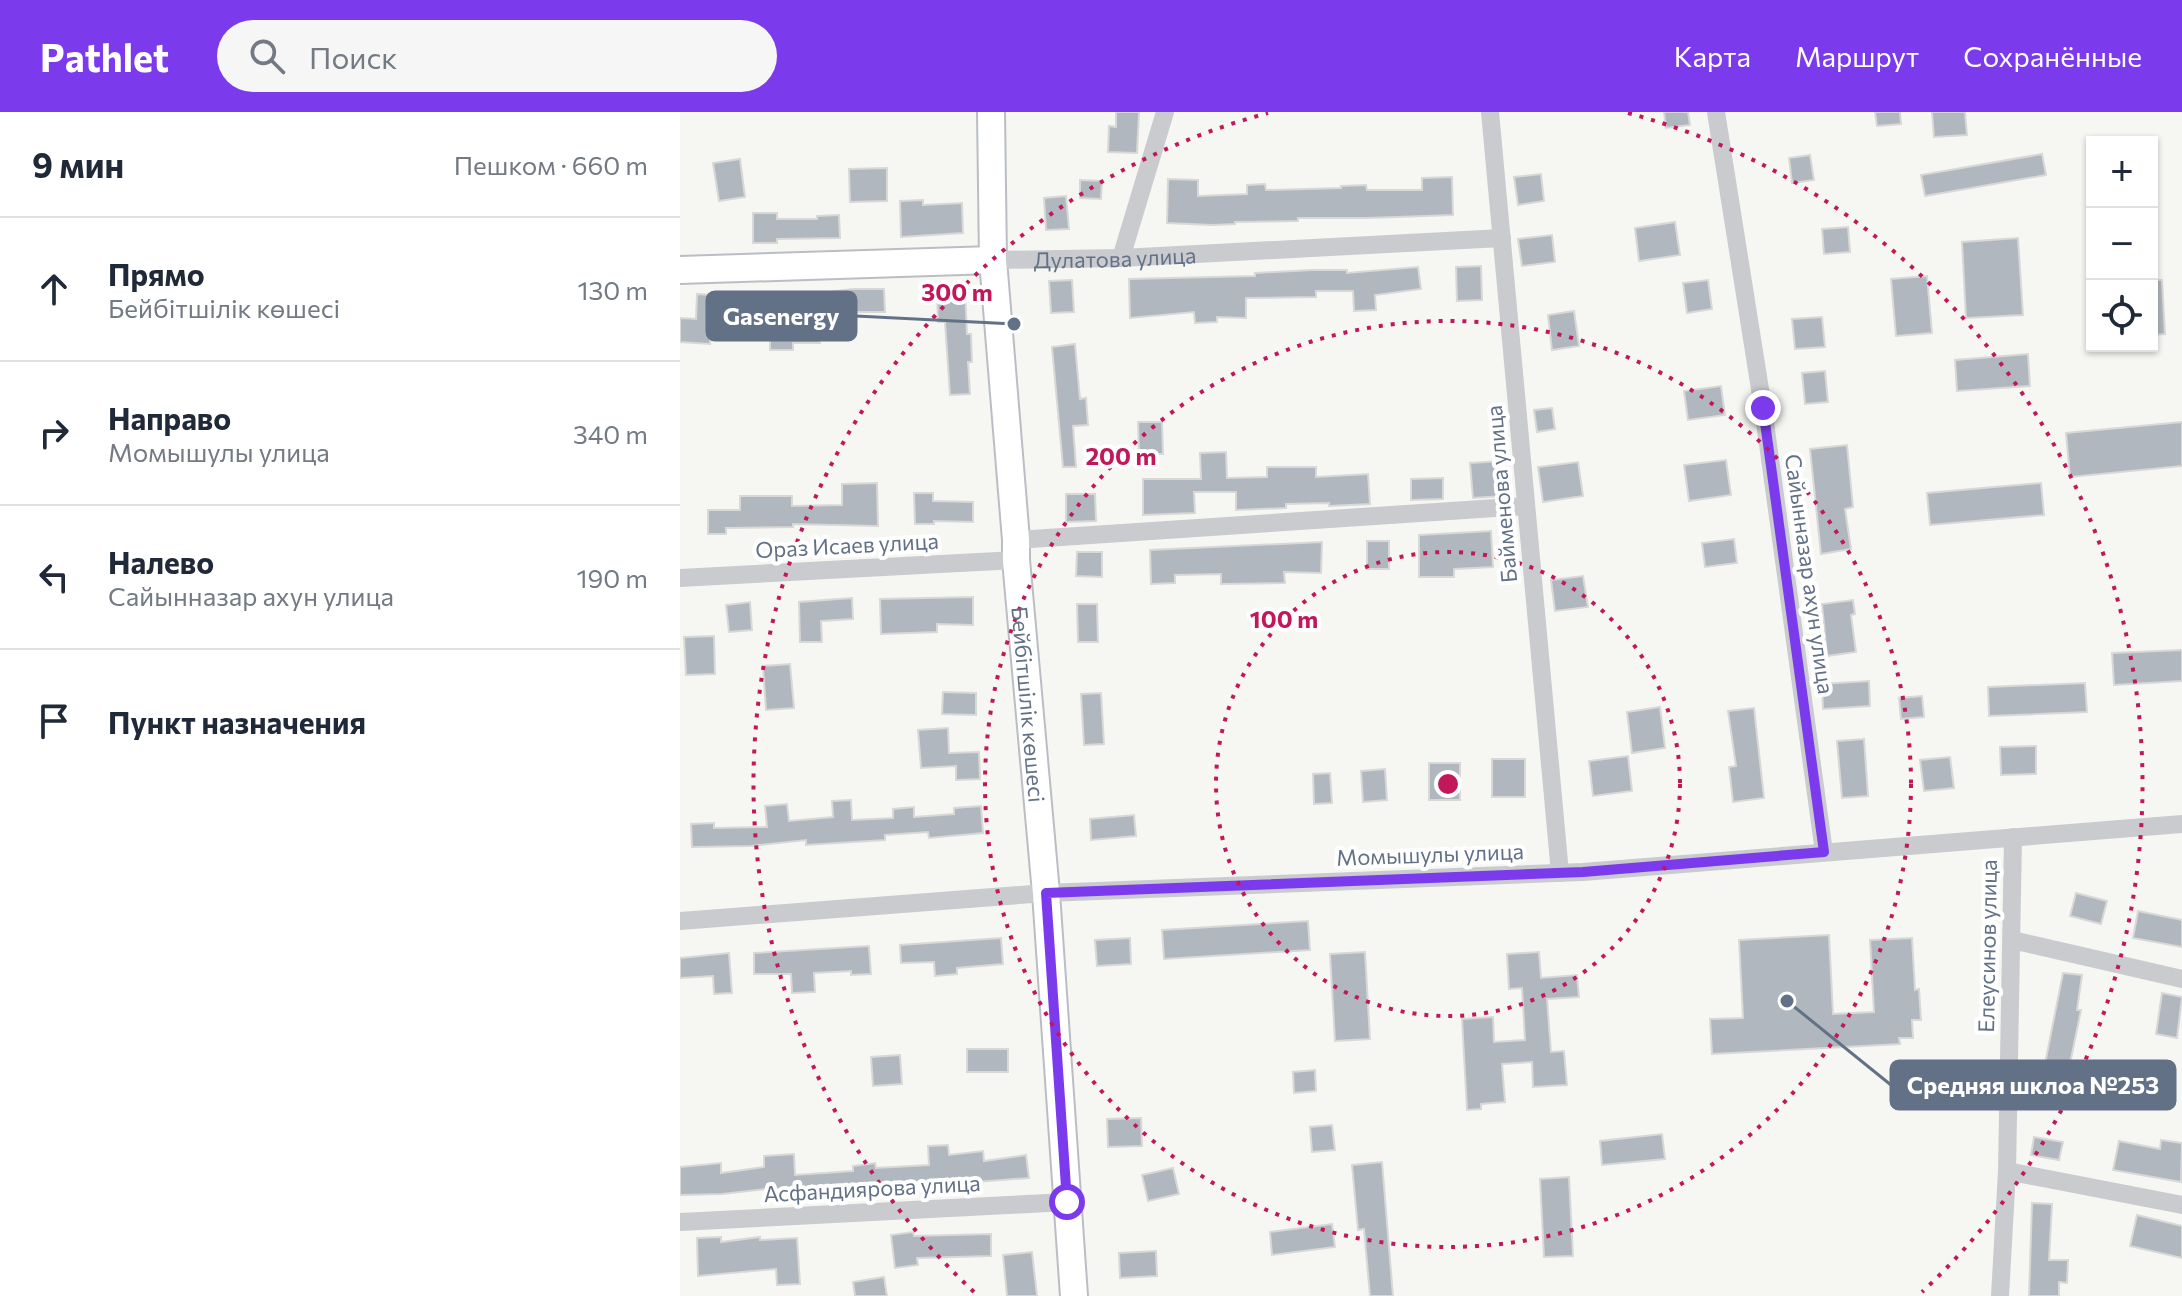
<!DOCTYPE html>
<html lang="ru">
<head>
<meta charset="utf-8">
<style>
  :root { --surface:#fff; --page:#f6f6f7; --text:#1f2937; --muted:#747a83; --line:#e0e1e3; --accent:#7c3aed }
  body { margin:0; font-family:Commissioner,sans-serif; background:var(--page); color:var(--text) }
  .controls { position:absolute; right:24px; top:24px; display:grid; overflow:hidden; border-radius:0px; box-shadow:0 2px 6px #0004 }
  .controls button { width:72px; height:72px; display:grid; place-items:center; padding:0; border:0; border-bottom:2px solid var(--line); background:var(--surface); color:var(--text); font:40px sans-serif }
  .stop { position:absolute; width:24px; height:24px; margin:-18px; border:6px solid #7c3aed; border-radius:50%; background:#fff }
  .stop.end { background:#7c3aed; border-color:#fff; box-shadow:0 2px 8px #0008 }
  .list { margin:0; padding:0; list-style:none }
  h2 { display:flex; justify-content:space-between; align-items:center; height:104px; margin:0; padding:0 32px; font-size:34px }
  h2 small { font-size:26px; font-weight:400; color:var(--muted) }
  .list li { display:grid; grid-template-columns:52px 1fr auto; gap:24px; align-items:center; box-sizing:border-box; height:144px; padding:0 32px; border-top:2px solid var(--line) }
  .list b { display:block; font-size:30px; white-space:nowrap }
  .list p { margin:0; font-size:26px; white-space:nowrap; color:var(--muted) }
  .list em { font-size:26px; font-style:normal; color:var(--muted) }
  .icon { flex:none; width:44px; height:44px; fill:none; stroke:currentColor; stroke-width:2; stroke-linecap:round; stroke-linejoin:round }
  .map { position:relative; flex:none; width:1502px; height:1184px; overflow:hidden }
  header { display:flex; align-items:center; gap:48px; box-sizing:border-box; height:112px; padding:0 40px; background:var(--accent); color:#fff }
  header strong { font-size:38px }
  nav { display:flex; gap:44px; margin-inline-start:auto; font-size:28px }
  .search { width:560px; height:72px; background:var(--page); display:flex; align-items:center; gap:20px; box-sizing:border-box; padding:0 28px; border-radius:44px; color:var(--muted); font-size:30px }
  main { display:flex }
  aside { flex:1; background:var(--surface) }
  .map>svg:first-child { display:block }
  .building { fill:#b1b7be; stroke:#d8d8d6; stroke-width:2 }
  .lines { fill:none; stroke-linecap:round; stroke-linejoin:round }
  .secondary-casing { stroke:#babec4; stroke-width:30 }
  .street { stroke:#c9cbcf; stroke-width:18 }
  .secondary { stroke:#fff; stroke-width:26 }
  .route { stroke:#7c3aed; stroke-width:10 }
  .ring { fill:none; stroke:#c2185b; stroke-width:4; stroke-dasharray:4 8 }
  .labels { text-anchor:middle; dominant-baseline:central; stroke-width:8; stroke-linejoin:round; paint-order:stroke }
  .street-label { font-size:22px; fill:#637187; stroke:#fff }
  .centre { fill:#c2185b; stroke:#fff; stroke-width:4 }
  .ring-label { font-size:24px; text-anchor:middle; font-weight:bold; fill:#c2185b; stroke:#fff; stroke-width:8; stroke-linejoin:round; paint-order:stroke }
  .leader { fill:none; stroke:#637187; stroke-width:3 }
  .callout-dot { fill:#637187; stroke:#fff; stroke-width:3 }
  .callout { fill:#637187; stroke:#637187; stroke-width:3 }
  .callout-label { font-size:24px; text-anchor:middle; font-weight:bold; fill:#fff }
</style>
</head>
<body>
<header>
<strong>Pathlet</strong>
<div class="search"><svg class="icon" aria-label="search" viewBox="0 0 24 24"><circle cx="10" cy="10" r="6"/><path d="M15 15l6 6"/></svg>Поиск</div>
<nav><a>Карта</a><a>Маршрут</a><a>Сохранённые</a></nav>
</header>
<main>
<aside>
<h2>9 мин<small>Пешком · 660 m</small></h2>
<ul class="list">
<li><svg class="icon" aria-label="ahead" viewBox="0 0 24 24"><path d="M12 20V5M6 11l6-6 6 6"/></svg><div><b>Прямо</b><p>Бейбітшілік көшесі</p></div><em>130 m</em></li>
<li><svg class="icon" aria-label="right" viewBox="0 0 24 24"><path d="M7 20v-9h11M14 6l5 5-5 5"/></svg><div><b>Направо</b><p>Момышулы улица</p></div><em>340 m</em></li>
<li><svg class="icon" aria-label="left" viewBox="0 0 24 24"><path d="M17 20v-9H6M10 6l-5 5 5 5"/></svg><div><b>Налево</b><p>Сайынназар ахун улица</p></div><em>190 m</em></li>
<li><svg class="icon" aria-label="arrive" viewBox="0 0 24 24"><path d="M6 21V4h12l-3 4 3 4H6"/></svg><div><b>Пункт назначения</b></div></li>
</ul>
</aside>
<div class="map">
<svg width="1502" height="1184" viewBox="0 0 1502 1184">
  <rect width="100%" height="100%" fill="#f6f7f3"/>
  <path class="building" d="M436,0H459L457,41L428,40L429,14L436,15Z
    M984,0H1008L1010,13L986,16Z
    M1195,0H1220L1221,12L1197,14Z
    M1252,0H1285L1287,23L1254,25Z
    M1362,42L1366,63L1245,84L1241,63Z
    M1130,43L1134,68L1112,71L1109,46Z
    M60,47L65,85L39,89L33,51Z
    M207,56V89L170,90L169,57Z
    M861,62L864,89L838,93L834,65Z
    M772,65L773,103L687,106H618V109L555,110V112L532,113L487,111L488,67L518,68V84L567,82V73L585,72L586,78L661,76V74L686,73L687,78H742V66Z
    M400,68L422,69L421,87L400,86Z
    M386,84L389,117L366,118L364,86Z
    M243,88V93L282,91L283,121L221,125L220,89Z
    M73,101H97V107H137V104L159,103L160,126L97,127V131H73Z
    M995,110L1000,143L959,149L955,116Z
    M1168,115L1170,140L1144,142L1142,117Z
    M872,123L875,150L842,154L838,127Z
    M1338,126L1343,203L1286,206L1282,130Z
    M801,154L802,188L777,189L776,155Z
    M738,155L741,177L695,183L696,198L674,199L673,179H636V185L566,186V206L537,205V210L515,211L514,200L450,206L449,167L575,164V161L632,158H667V161Z
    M1247,164L1252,221L1216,224L1211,167Z
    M392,168L394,200L371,201L369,169Z
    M1028,168L1032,197L1007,201L1003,171Z
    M1472,168H1482L1485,222L1472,223Z
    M173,177H204L205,200H169V205L140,207V231H113V238H90V208L57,207L58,181L149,180Z
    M285,178L287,222H291L292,250H288L290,282L270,283L265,210H258L257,179Z
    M17,182L32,183L30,232L0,230V206L16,207Z
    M894,199L899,234L872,238L868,203Z
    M1142,205L1145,235L1115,237L1112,207Z
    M395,232L400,287L406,286L408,313L393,314L396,355H383L372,235Z
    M1348,242L1350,274L1277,279L1275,248Z
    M1145,259L1148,290L1125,292L1122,261Z
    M1041,274L1045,303L1008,308L1004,279Z
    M872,296L875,317L857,320L854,298Z
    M458,310H482L483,342H459Z
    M1502,310V354L1390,365L1386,321Z
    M1167,333L1173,395L1165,397L1171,437L1141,442L1130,337Z
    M546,340L547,366L587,365V355H636V365L688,362L690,392L649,394V391L606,392V396L556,398V380H514L515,401L463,403V367H521L520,341Z
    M1046,348L1051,383L1009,389L1004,353Z
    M821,349L823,384L793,386L790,351Z
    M898,350L903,384L863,390L858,355Z
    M763,366V387L731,388V367Z
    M197,371L198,414L113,412V415L46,416V422H28V398H60V384H112V394L162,393V372Z
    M1361,371L1364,403L1250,413L1247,381Z
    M234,381H253V389L293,390V410L254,409V412H235Z
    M386,382H415L416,409L386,410Z
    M811,419L813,455L774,457V465H739V423Z
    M1054,427L1057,451L1025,455L1022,431Z
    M687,429H709V457H687Z
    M642,430L641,461L604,460L605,471L541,472V462L495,463V471L471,472L470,438Z
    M397,440H422V465L396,464Z
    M903,464L908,495L875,499L871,468Z
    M293,485V513L257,512V520L201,522L200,487Z
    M172,486L173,507L141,509L142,530H120L119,490Z
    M1173,488L1175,502L1171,503L1176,540L1147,544L1142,492Z
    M70,490L72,518L49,520L46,493Z
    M397,492H417L418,530H398Z
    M34,524L35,562L6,563L4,525Z
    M1502,538V569L1434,573L1432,541Z
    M110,552L114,596L86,598L83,554Z
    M1189,569L1190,594L1143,597L1142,572Z
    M1405,571L1407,600L1309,604L1308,575Z
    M263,580L296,581V603L262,602Z
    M421,581L424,632L404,633L401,582Z
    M1242,584L1244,605L1221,607L1219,586Z
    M980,595L985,636L952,641L947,600Z
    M1074,596L1084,686L1053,690L1049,655L1056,654L1048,599Z
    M268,616L269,641L299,640L300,667L276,668V654L241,656L238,618Z
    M1184,627L1188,684L1162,686L1157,629Z
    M1356,634V662L1321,663L1320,635Z
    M948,644L952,679L913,684L909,649Z
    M1270,645L1274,676L1244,679L1240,648Z
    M812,647H845V685H812Z
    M749,651H780V688H749Z
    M705,657L707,688L683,690L681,659Z
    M650,661L652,691L634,692L633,662Z
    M171,688L172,708L213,706V697L234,695V705L274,702V696L301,694L303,721L249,726L248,720L205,723V728L126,733V728L71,734L12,735L11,712L34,711V716L87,715L85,694L107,692L109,709L153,705L152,689Z
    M454,703L456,724L411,728L410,707Z
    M1396,781L1427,789L1421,812L1390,804Z
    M1458,799L1502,808V835L1453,826Z
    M628,809L630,838L484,847L482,818Z
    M1149,823L1153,902L1194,900L1190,828L1232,826L1235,878L1239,877L1241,908H1232L1233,926H1219L1220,932L1032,942L1030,907L1063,906L1059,828Z
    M321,826L323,852L277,856V862L255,864L254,850L221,851L220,833Z
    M450,826L451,852L417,854L415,828Z
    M189,834L191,862L171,863V859L134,861L135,880L112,881L111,862H74V841Z
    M685,840L690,927L655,929L650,842Z
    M859,840L861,866L897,863L899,885L867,887L871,940L884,939L887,973L853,975L852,950L822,952L825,990L801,992V997L787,998L782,907L813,905L814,930L845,928L842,876L829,877L827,842Z
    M49,841L52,881L34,882L33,864L0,866V846Z
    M1383,861L1402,863L1397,898H1401L1383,986L1359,982Z
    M1482,881L1502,885L1497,926L1476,922Z
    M287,937H328V960H287Z
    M220,943L222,972L193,974L191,945Z
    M635,958L636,979L614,981L613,960Z
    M461,1006L462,1034L428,1035L427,1007Z
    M652,1013L655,1038L632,1040L630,1015Z
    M982,1022L985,1047L922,1053L920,1029Z
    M1354,1025L1383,1030L1379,1048L1351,1043Z
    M1481,1028L1502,1031L1501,1070L1433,1058L1439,1029L1480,1037Z
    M268,1033L269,1043L303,1039L304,1049L346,1043L349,1066L175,1079L86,1082V1077L42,1082L0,1083V1055L41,1051V1061L84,1055V1044L114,1042L115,1063L173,1059V1054L195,1051L196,1056L249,1053L248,1034Z
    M702,1050L713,1184H690L684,1117L678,1118L672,1053Z
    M493,1056L499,1082L468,1089L462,1063Z
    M889,1065L893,1144L864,1145L860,1067Z
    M1352,1091L1372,1092L1369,1148H1388L1387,1171L1379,1170V1184H1349Z
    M1457,1103L1502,1114V1146L1450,1134Z
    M652,1112L655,1135L592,1143L590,1120Z
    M233,1120L234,1124L311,1122V1144L237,1146L238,1153L215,1156L211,1123Z
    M41,1125V1130L80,1125V1128L117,1126L120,1172L97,1173L96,1157L18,1164L17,1126Z
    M476,1139L477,1164L440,1166L439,1141Z
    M352,1140L357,1184H327L323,1143Z
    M204,1165L207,1184H175L173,1170Z"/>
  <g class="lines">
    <defs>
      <g id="secondary">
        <path id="s2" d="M311,0L313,148L336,428V448L366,781L394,1184"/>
        <path d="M0,158L313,148"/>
      </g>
    </defs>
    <use href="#secondary" class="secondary-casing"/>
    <g class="street">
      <path d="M810,0L880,761"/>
      <path d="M1036,0L1083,296L1144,740"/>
      <path d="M441,146L485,0"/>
      <path id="s1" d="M313,148L441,146L822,126"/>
      <path d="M336,428L846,394"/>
      <path d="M0,466L336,448"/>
      <path d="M0,809L366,781L903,760L1502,712"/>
      <path d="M1332,828L1502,867"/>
      <path d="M1327,1059L1502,1093"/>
      <path d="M0,1110L387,1090"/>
      <path d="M1320,1184L1327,1059L1333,725"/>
    </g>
    <use href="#secondary" class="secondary"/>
  </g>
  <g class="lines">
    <path class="route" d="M387,1090L366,781L903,760L1144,740L1083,296"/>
  </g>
  <g class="ring">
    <circle cx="768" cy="672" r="232"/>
    <circle cx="768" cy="672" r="463"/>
    <path d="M294 1180A695 695 0 0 1 588 1M948 1A695 695 0 0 1 1242 1180"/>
  </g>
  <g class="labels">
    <g class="street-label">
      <text stroke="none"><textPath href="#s1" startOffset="122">Дулатова улица</textPath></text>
      <text transform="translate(821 382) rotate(-95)">Байменова улица</text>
      <text transform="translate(167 433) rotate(-3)">Ораз Исаев улица</text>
      <text transform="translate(1130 462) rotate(82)">Сайынназар ахун улица</text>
      <text stroke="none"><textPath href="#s2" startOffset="594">Бейбітшілік көшесі</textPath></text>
      <text transform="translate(750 742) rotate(-2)">Момышулы улица</text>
      <text transform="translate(1307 834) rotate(-89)">Елеусинов улица</text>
      <text transform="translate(192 1076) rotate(-3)">Асфандиярова улица</text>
    </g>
  </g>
  <circle cx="768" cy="672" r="12" class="centre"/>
  <g class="ring-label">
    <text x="277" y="189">300 m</text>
    <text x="441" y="353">200 m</text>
    <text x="604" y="516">100 m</text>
  </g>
  <path class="leader" d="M334 212L176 204M1107 889L1211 973"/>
  <g class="callout-dot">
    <circle cx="334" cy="212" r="8"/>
    <circle cx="1107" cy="889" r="8"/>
  </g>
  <g class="callout">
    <rect x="27" y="180" width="149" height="48" rx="8"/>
    <rect x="1211" y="949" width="284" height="48" rx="8"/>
  </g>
  <g class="callout-label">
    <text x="101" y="213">Gasenergy</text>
    <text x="1353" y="982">Средняя шклоа №253</text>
  </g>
</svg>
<div class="controls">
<button>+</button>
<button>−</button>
<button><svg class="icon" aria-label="locate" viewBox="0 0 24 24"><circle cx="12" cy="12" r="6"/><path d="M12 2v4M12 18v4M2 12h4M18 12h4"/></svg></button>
</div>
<div class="stop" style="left:387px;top:1090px"></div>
<div class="stop end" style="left:1083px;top:296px"></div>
</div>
</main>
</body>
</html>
